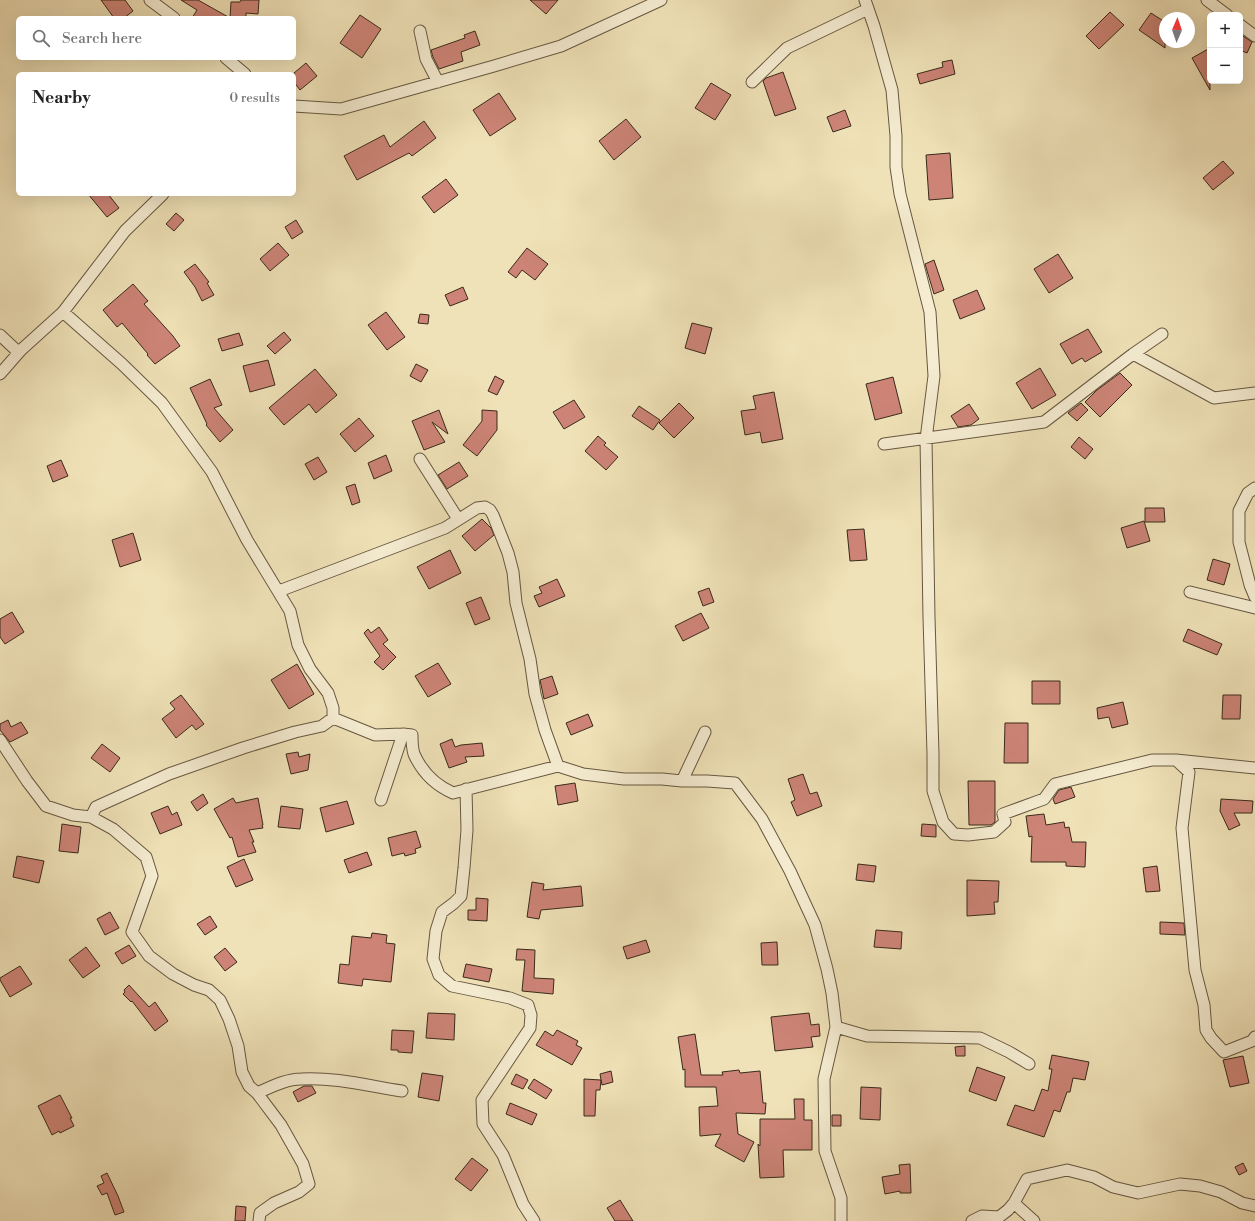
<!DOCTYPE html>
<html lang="en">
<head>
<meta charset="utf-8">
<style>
  :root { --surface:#fff; --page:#f6f6f6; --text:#222; --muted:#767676; --line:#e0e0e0 }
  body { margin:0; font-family:"Libre Bodoni",serif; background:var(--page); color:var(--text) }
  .controls { position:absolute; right:12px; top:12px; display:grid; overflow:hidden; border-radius:6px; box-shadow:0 4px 16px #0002 }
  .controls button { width:36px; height:36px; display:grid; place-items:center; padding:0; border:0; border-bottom:1px solid var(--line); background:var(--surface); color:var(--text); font:20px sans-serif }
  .compass { position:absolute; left:1159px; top:12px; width:36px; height:36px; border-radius:50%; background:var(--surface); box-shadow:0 4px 16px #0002; rotate:2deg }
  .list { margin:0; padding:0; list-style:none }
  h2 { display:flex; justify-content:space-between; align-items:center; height:52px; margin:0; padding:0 16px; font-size:17px }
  h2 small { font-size:13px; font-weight:400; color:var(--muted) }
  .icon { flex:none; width:22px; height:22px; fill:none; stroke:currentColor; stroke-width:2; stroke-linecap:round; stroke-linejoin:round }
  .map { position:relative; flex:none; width:1255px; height:1221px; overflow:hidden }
  .search { position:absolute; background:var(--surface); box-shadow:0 4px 16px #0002; left:16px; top:16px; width:280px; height:44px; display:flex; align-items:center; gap:10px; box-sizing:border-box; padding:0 14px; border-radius:6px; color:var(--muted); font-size:15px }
  .panel { position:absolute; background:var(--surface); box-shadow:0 4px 16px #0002; left:16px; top:72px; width:280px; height:124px; border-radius:6px }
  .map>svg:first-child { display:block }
  .building { fill:#cd8477; stroke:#392a19 }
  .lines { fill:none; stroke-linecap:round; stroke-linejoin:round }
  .minor-casing { stroke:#675841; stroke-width:13 }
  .minor { stroke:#f5ecd1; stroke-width:11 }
</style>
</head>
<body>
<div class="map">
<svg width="1255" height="1221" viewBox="0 0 1255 1221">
  <rect width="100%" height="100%" fill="#f0e2b8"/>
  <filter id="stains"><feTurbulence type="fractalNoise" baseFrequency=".005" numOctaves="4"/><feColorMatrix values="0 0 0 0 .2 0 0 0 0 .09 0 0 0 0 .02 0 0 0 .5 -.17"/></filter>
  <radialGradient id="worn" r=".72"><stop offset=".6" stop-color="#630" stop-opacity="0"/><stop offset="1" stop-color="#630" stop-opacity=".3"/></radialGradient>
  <path class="building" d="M101,0H125L133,11L124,18H114Z
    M181,0H198L230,18H192L197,10Z
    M241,0H259L258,14L246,13V18H230L231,2H240Z
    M530,0H558L546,14Z
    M1110,12L1124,25L1099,49L1086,36Z
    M1151,13L1165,22V48L1139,30Z
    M360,15L381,29L362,58L340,43Z
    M475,31L480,45L461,52L463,61L439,69L433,57L431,50L465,38L464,35Z
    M1240,34L1252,42L1247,53L1240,50Z
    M1210,48V90L1192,58Z
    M952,60L955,74L920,84L917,74L943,67L942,62Z
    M306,63L317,76L300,90L294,82V73Z
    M783,72L796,109L775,116L763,81L766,78Z
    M711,83L731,95L715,120L695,108Z
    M499,93L516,119L490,136L473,110Z
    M845,110L851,126L833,132L827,117Z
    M626,119L641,137L614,160L599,141Z
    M424,121L436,138L412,156L409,153L357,180L344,156L384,135L390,147Z
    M950,153L953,198L929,200L926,155Z
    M1223,161L1234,173L1213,190L1203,178Z
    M446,179L458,195L434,213L422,197Z
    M88,194H108L119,208L107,217Z
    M176,213L184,220L174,231L166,224Z
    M296,220L303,232L292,239L285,227Z
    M278,243L289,255L270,271L260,259Z
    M527,248L548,264L535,280L522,270L516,278L508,272Z
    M1058,254L1073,278L1049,293L1034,269Z
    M934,260L944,290L934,294L925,264Z
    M195,264L209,282L207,283L214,295L202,301L195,287L184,272Z
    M133,284L148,301L144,304L173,336L180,346L155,364L147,355L148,354L122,323L117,327L103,310Z
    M463,287L468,299L450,306L445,295Z
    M977,290L985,309L960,319L953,300Z
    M386,312L405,337L387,350L368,325Z
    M420,314L429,315L428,324L418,323Z
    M692,323L712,328L705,354L685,348Z
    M1088,329L1102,352L1085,362L1082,358L1072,364L1060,344Z
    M284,332L291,340L275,354L267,346Z
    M239,333L243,345L222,351L218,339Z
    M268,360L275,385L250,392L243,366Z
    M416,364L428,370L421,382L410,376Z
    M1040,368L1056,395L1032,409L1016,383Z
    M315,369L337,395L316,413L309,404L284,425L269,408Z
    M1120,373L1132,385L1100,417L1085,402L1097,390Z
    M495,376L504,381L497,395L488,391Z
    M893,377L902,413L875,420L866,384Z
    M210,379L222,405L214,408L233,430L220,442L206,425L207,424L190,388Z
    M774,392L783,439L762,443L760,432L745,435L741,411L756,409L753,396Z
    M574,400L585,417L564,429L553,412Z
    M679,403L694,418L674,438L659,423Z
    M1081,403L1088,410L1077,421L1068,413Z
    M969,404L979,419L971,425L958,427L951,416Z
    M639,406L660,420L653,430L632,416Z
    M439,410L448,434L432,422L445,442L424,450L412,421Z
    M482,410L497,411V430L477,456L463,445L482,421Z
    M359,418L374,436L355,452L340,434Z
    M598,436L606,443L604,445L618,457L606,470L585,451Z
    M1079,437L1093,449L1085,459L1071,447Z
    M386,455L392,471L374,479L368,463Z
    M318,457L327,472L314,480L305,464Z
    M61,460L68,476L53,482L47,466Z
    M459,462L468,476L447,489L438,475Z
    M355,484L360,502L352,505L346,487Z
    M1145,508H1164L1165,522H1145Z
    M482,519L491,528L494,535L475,551L462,536Z
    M1144,521L1150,541L1127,548L1121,528Z
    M864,529L867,560L850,561L847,530Z
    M133,533L141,560L120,567L112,540Z
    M450,550L461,573L429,589L417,567Z
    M1213,559L1230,564L1224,585L1207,580Z
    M557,579L565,596L539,607L534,596L542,593L539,587Z
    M709,588L714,602L703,606L698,592Z
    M481,597L490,619L475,625L466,603Z
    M12,612L24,632L5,644L0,637V619Z
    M701,613L709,628L683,641L675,626Z
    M379,627L388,640L383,644L396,657L383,670L374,662L380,656L364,633L368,629L371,633Z
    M1188,629L1222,644L1217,655L1183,641Z
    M438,663L451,684L428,697L415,676Z
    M297,664L314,694L289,709L271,680Z
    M552,676L558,694L544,699L540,680Z
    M1032,681H1060V704H1032Z
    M181,695L204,724L196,730L192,725L176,738L162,719L175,709L170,703Z
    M1223,695H1241L1240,719H1222Z
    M1123,702L1128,724L1112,728L1109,717L1098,719L1097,708Z
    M588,714L593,726L571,735L566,723Z
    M8,720L11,727L21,722L28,733L10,742L0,730V724Z
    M1005,723H1028V763H1004Z
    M452,739L455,747L461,745L482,743L484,756L465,757L467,762L449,768L440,744Z
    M102,744L120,758L110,772L91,758Z
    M298,752L299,757L310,754L308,770L291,774L286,754Z
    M803,774L810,794L817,792L822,806L797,816L791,802L795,800L788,779Z
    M968,781H995V822L991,825H969Z
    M575,783L578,801L558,805L555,786Z
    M1071,787L1075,797L1055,804L1053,799L1059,790Z
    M203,794L208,803L197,811L191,802Z
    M233,798L236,803L258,798L263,825H262L263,828L249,830L254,842H252L256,852L238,857L232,837L230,838L214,809Z
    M1221,799L1253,801L1252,813H1234L1240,825L1229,830L1220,811Z
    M347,801L354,824L326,832L320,808Z
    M168,806L172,815L177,812L182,825L160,834L151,813Z
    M281,806L303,809L300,829L278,827Z
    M1044,814L1046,825L1064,822L1065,828L1069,827L1072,842H1086L1085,867L1066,866V862H1031L1032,836L1029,837L1026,816Z
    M62,824L81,827L78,853L59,851Z
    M922,824L936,825V837L921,836Z
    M416,831L421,847L415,849L416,853L405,856L404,853L392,856L388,838Z
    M367,852L372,865L349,873L344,860Z
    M17,856L44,861L39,883L13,877Z
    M244,859L253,880L236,887L227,867Z
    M858,864L876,866L874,882L856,880Z
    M1157,866L1160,891L1146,892L1143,868Z
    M967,880L999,881L998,902H994L995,914L967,916Z
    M532,882L544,884L543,890L581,886L583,906L541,910L539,919L527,917Z
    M476,898L488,899L487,921L468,920V910H476Z
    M110,912L119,928L105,935L97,919Z
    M210,916L217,927L205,935L197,924Z
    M1160,922L1184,923L1185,935L1160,934Z
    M876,930L902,932L901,949L874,947Z
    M372,933L387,935L386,943L395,944L391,982L363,979L362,986L338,983L340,964L349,965L352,936L371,938Z
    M646,940L650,952L627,959L623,947Z
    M777,942L778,965H762L761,943Z
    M129,945L136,956L122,964L115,953Z
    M86,947L100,966L83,978L69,960Z
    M225,948L237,962L225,971L214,957Z
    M517,949L535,950L534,978L554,979L553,994L522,991L525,960H516Z
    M466,964L492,969L489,982L463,977Z
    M20,966L32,984L10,997L0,980V978Z
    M129,985L149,1007L155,1002L168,1021L155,1031L132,1001L131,1002L123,994L125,992L124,990Z
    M428,1013L455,1014L454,1040L426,1038Z
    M809,1013L811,1025L819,1024L820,1036L811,1037L813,1047L775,1051L771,1017Z
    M392,1030L414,1031L412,1053L398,1052V1050H391Z
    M557,1030L578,1041L576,1045L582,1048L572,1065L536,1045L545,1031L553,1036Z
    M695,1034L701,1075H723L722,1072L739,1070L740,1073L760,1071L763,1103H766L765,1114L736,1113L738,1134L754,1142L744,1162L715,1146L721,1134L700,1136L699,1107L718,1106L716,1087H685V1069L683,1070L678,1037Z
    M965,1046V1056H956L955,1047Z
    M1052,1055L1089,1062L1085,1080L1073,1078L1070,1092H1067L1060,1112L1054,1110L1044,1137L1007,1125L1015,1105L1034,1111L1042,1089L1048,1091L1052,1069H1049Z
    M1243,1056L1249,1083L1230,1087L1223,1060Z
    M977,1067L1005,1077L996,1101L969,1091Z
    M611,1071L613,1082L602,1085L600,1074Z
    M422,1073L443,1076L439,1101L418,1097Z
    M516,1074L528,1080L523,1089L511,1084Z
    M534,1079L552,1090L546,1099L528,1088Z
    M584,1079L601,1080L600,1090H596L595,1116H584Z
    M304,1086H312L316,1093L298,1102L293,1092Z
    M861,1087L881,1088L880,1120L860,1119Z
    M60,1095L72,1118H70L74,1126L60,1133L59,1131L52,1135L38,1106Z
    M794,1099H804V1120H812V1150H783L784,1177L760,1178L758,1144L760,1146V1119H795Z
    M510,1103L537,1114L532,1125L506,1114Z
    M832,1115H841V1126H832Z
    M472,1158L488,1170L471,1191L455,1179Z
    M1243,1163L1247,1171L1239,1175L1235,1167Z
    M910,1164L911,1193H900V1191L885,1194L882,1177L900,1174L899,1165Z
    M107,1173L118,1196L124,1212L115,1215L107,1193L102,1195L97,1186L104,1183L101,1176Z
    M620,1200L633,1221H615L607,1208Z
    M236,1206L246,1207L245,1221H235Z"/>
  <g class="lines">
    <defs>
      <path id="minor" d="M150,0L174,18
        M865,0L874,26L892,90L896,136V167L900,194L930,312L934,376L926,439L929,617L933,754V791L943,822L954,834L968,835L994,832L1005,822L1003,814L1044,799L1055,784L1152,760H1176L1189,772L1182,828L1195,970L1204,1005L1206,1030L1211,1038L1224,1052L1252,1041L1255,1037
        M1207,0L1227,15
        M1240,25L1255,36
        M420,31L426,59L438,82
        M226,58L245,74
        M752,82L787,48L868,9
        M294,106L341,109L494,66L561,46L661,0
        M63,312L122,364L162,403L212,472L247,540L290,611L298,645L310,669L328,693L333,708V718L322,726L295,732L243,748L169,774L96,807L91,817
        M0,335L16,350H21
        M1133,354L1214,398L1255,393
        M0,374L21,350L63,312L125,231L163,194
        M884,444L1044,422L1133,354L1162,334
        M420,459L458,519
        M1255,488L1248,493L1239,511V542L1250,585L1255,597
        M279,591L445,528L477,508L485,507L490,510L493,515L508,553L513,572L516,603L530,659L535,694L545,730L558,766
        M1190,592L1255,608
        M333,718L375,735L403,734
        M0,740L27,781L46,806L73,815L91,817L113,829L146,857L152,876L132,932L149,956L173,974L194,985L209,990L220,1000L229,1019L238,1046L242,1072L249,1086L257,1093L281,1125L303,1164L309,1184L299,1192L274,1203L260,1213L259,1221
        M1176,760L1255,768
        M682,781L705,732
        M466,789L467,830L464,868L461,896L454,903L442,912L436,931L433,959L439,975L452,986L510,998L528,1005L531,1015L530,1028L482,1100L483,1124L503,1155L523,1204L534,1221
        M381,800L403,734L412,735C412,741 412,748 414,754C422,772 435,785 453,793L558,766L583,774L624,779H662L682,781H707L735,783L762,819L790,871L815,925L827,969L832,993L836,1027L824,1079L825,1151L841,1198V1221
        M836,1027L867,1036L980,1038L1009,1052L1029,1064
        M257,1093C271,1087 286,1079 301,1079C335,1077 369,1086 402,1091
        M1014,1203L1034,1221
        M972,1221L982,1216L999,1217L1008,1210L1014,1203L1027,1179L1067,1170L1094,1177L1113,1187L1138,1193L1180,1184L1200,1186L1221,1192L1242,1203L1255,1206"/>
    </defs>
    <use href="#minor" class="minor-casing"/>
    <use href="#minor" class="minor"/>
  </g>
  <rect width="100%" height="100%" filter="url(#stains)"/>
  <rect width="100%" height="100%" fill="url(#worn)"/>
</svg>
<div class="controls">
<button>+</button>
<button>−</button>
</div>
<svg class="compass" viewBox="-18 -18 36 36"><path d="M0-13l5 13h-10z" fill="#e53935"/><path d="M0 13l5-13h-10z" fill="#767676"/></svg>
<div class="search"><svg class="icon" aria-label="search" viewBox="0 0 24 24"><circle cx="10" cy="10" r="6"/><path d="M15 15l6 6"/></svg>Search here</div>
<section class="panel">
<h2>Nearby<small>0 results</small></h2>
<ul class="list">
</ul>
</section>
</div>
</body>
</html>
